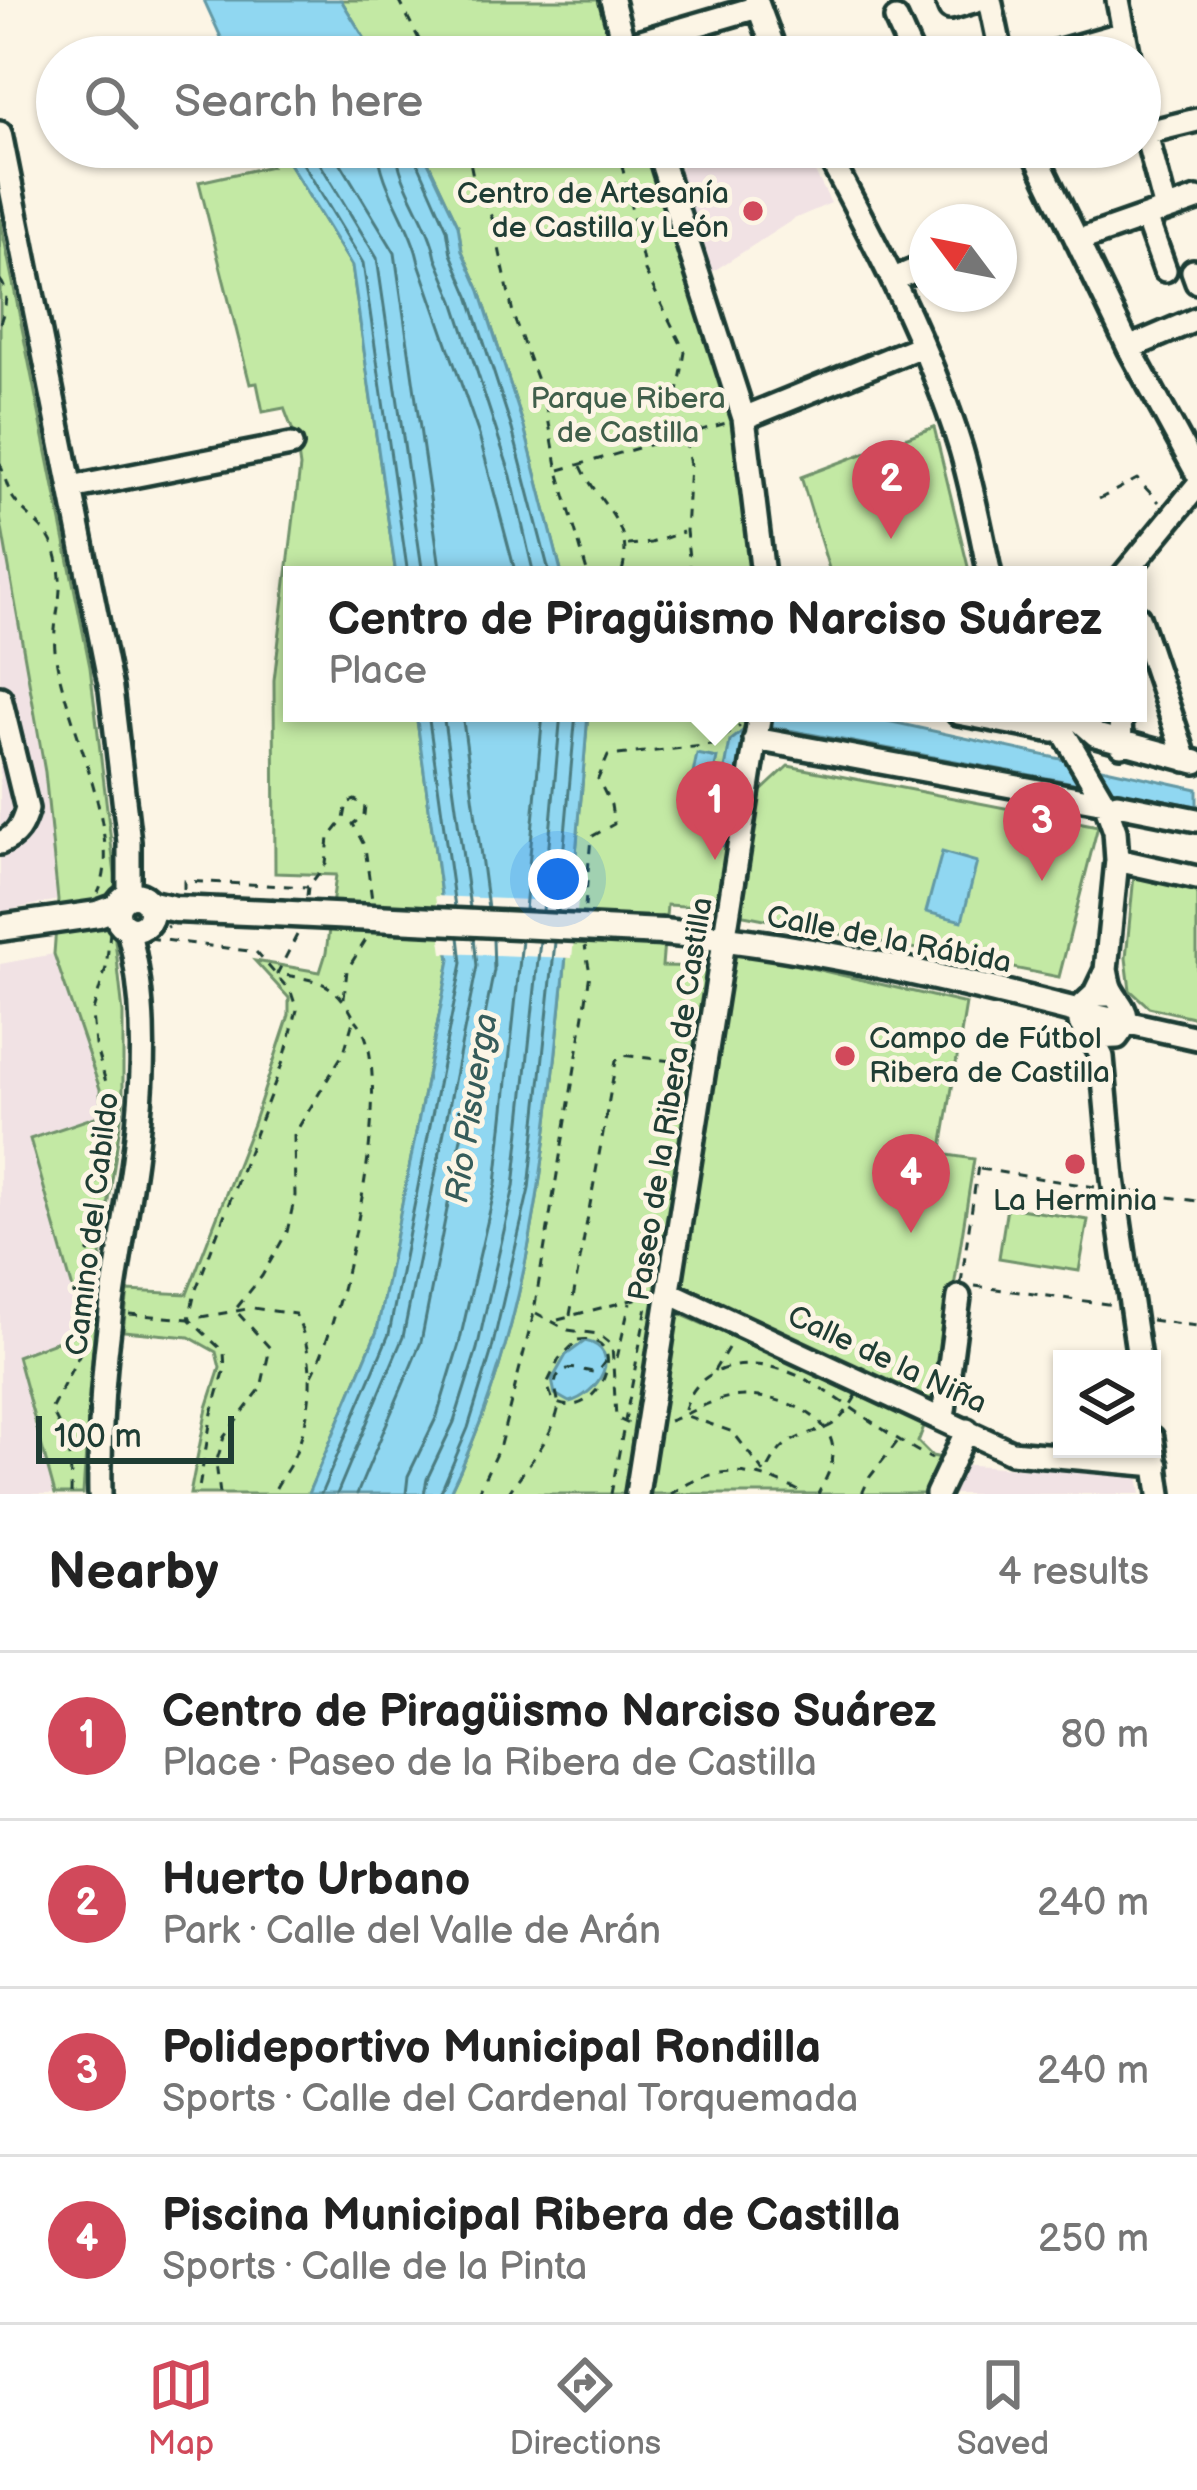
<!DOCTYPE html>
<html lang="en">
<head>
<meta charset="utf-8">
<style>
  :root { --surface:#fff; --page:#f2f2f2; --text:#222; --muted:#767676; --line:#e0e0e0; --accent:#d1495b }
  body { margin:0; font-family:"Balsamiq Sans",sans-serif; background:var(--page); color:var(--text) }
  .controls { position:absolute; right:36px; bottom:36px; display:grid; overflow:hidden; border-radius:0px; box-shadow:0 3px 9px #0004 }
  .controls button { width:108px; height:108px; display:grid; place-items:center; padding:0; border:0; border-bottom:3px solid var(--line); background:var(--surface); color:var(--text); font:60px sans-serif }
  .compass { position:absolute; left:909px; top:204px; width:108px; height:108px; border-radius:50%; background:var(--surface); box-shadow:0 3px 9px #0004; rotate:302deg }
  .scale { position:absolute; left:36px; bottom:30px; width:198px; box-sizing:border-box; padding-left:12px; border:6px solid #1f3d34; border-top:0; font-size:33px; line-height:42px; white-space:nowrap; color:#1f3d34; -webkit-text-stroke:9px #fcf5e5; paint-order:stroke }
  .you { position:absolute; left:558px; top:879px; width:42px; height:42px; margin:-30px; border:9px solid #fff; border-radius:50%; background:#1a73e8; box-shadow:0 0 0 18px #1a73e833 }
  .badge { display:grid; place-items:center; width:78px; height:78px; border-radius:50%; background:var(--accent); color:#fff; font-size:39px; font-weight:700 }
  .pin { position:absolute; translate:-50% -99px; filter:drop-shadow(0 3px 6px #0008) }
  .pin::after { content:''; position:absolute; top:63px; width:42px; height:36px; background:inherit; clip-path:polygon(0 0,100% 0,50% 100%) }
  .popup { position:absolute; left:283px; top:566px; width:864px; height:156px; box-sizing:border-box; display:grid; place-content:center; border-radius:0px; background:var(--surface); filter:drop-shadow(0 3px 9px #0005); font-size:39px; white-space:nowrap; color:var(--muted) }
  .popup b { font-size:45px; color:var(--text) }
  .popup::after { content:''; position:absolute; left:50%; top:100%; margin-left:-24px; border:24px solid transparent; border-top-color:var(--surface) }
  .list { margin:0; padding:0; list-style:none }
  h2 { display:flex; justify-content:space-between; align-items:center; height:156px; margin:0; padding:0 48px; font-size:51px }
  h2 small { font-size:39px; font-weight:400; color:var(--muted) }
  .list li { display:grid; grid-template-columns:78px 1fr auto; gap:36px; align-items:center; box-sizing:border-box; height:168px; padding:0 48px; border-top:3px solid var(--line) }
  .list b { display:block; font-size:45px; white-space:nowrap }
  .list p { margin:0; font-size:39px; white-space:nowrap; color:var(--muted) }
  .list em { font-size:39px; font-style:normal; color:var(--muted) }
  .icon { flex:none; width:66px; height:66px; fill:none; stroke:currentColor; stroke-width:2; stroke-linecap:round; stroke-linejoin:round }
  .map { position:relative; flex:none; width:1197px; height:1494px; overflow:hidden }
  .search { position:absolute; background:var(--surface); box-shadow:0 3px 9px #0004; left:36px; right:36px; top:36px; height:132px; display:flex; align-items:center; gap:30px; box-sizing:border-box; padding:0 42px; border-radius:66px; color:var(--muted); font-size:45px }
  .sheet { height:828px; background:var(--surface) }
  nav { display:flex; justify-content:space-around; align-items:center; box-sizing:border-box; height:168px; border-top:3px solid var(--line); background:var(--surface); font-size:33px; color:var(--muted) }
  nav a { display:grid; justify-items:center; gap:6px }
  nav .on { color:var(--accent) }
  .map>svg:first-child { display:block }
  .built { fill:#f1e2e4 }
  .green { fill:#c3e9a4; stroke:#71936c; stroke-width:3 }
  .water { fill:#90d7f1; stroke:#6399a5; stroke-width:3 }
  .pier { fill:#fcf5e5 }
  .lines { fill:none; stroke-linecap:round; stroke-linejoin:round }
  .shore { stroke:#4c7b80; stroke-width:3 }
  .minor-casing { stroke:#1f3d34; stroke-width:30 }
  .major-casing { stroke:#1f3d34; stroke-width:33 }
  .path { stroke:#1f3d34; stroke-width:3; stroke-dasharray:9 9; stroke-linecap:butt }
  .minor { stroke:#fcf5e5; stroke-width:21 }
  .major { stroke:#fcf5e5; stroke-width:24 }
  .major-bridge-casing { stroke:#1f3d34; stroke-width:33; stroke-linecap:butt }
  .major-bridge { stroke:#fcf5e5; stroke-width:24 }
  .poi-dot { fill:#d1495b; stroke:#fcf5e5; stroke-width:4.5 }
  .labels { text-anchor:middle; dominant-baseline:central; stroke-width:10; stroke-linejoin:round; paint-order:stroke }
  .poi-label { font-size:30px; fill:#1f3d34; stroke:#fcf5e5; text-anchor:end }
  .park-label { font-size:30px; fill:#405f4a; stroke:#fcf5e5 }
  .street-label { font-size:30px; fill:#1f3d34; stroke:#fcf5e5 }
  .water-label { font-size:33px; font-style:italic; fill:#365c5a; stroke:#fcf5e5 }
</style>
</head>
<body>
<div class="map">
<svg width="1197" height="1494" viewBox="0 0 1197 1494">
  <rect width="100%" height="100%" fill="#fcf5e5"/>
  <filter id="ink" filterUnits="userSpaceOnUse"><feTurbulence type="fractalNoise" baseFrequency=".00833" numOctaves="2"/><feDisplacementMap in="SourceGraphic" scale="24" xChannelSelector="R" yChannelSelector="G"/><feConvolveMatrix kernelMatrix="1 2 1 2 8 2 1 2 1" color-interpolation-filters="sRGB"/></filter>
  <g filter="url(#ink)">
    <path class="built" d="M717,147H802L831,203L794,219L712,272L679,168Z
      M0,517L37,711L58,900L0,912Z
      M54,954L100,1089L101,1116L30,1139L77,1304L74,1335L17,1356L55,1494H0V964Z
      M957,1464L1138,1476L1141,1494H943Z"/>
    <path class="green" d="M341,0H608L624,57H376Z
      M261,147H279L352,266L396,575H292V713H416L450,960L377,1331L308,1494H190L207,1408L220,1368L216,1352L189,1337L123,1331L128,1291L187,1294L253,1124L289,1015V998L255,961L320,972L326,953L336,875L275,873L274,680L300,467L296,439L284,408L263,412L257,383L250,384L199,182L271,166Z
      M421,147H652L739,417L759,575H562L524,427L480,291L462,251L458,225Z
      M0,218L90,667L115,875V940L123,1013V1104L98,1277L83,1494H55L17,1356L74,1335L77,1304L30,1139L101,1115L100,1089L54,954L58,900L45,772L0,517Z
      M934,427L970,575H831L801,477Z
      M588,713H698L753,723L720,908L667,905L662,966L709,967L627,1494H449C522,1346 542,1186 559,1023C570,920 580,817 588,713Z
      M788,766L1098,826L1059,977L739,914L758,794Z
      M1134,875L1197,890V1018L1149,1007L1130,990L1126,958Z
      M733,950L966,1004L941,1154L974,1159L936,1402L681,1287Z
      M1007,1207L1088,1220L1079,1271L999,1258Z
      M673,1311L926,1421L918,1442L932,1456L947,1459L930,1494H643Z"/>
    <path class="water" d="M204,0H341L376,57H230Z
      M279,147H421L458,225L462,251L480,291L524,427L562,575H396L352,266Z
      M416,713H588C580,817 570,920 559,1023C542,1186 522,1346 449,1494H308L377,1331L450,960Z
      M698,713H851L1197,789V806Z
      M744,730L750,732L730,847L708,843L715,818L686,809L697,754L717,758L713,778L723,780L730,741Z
      M942,852L977,862L962,921L926,912Z
      M585,1341C626,1350 597,1396 569,1402L555,1394L552,1380L566,1355Z"/>
    <path class="pier" d="M435,896L578,902L572,958L443,953Z"/>
    <g class="lines">
      <path class="shore" d="M293,147L363,263L408,575
        M310,147L377,258L423,575
        M331,147L395,253L441,575
        M378,147C380,187 411,223 419,263L479,435L516,575
        M396,147C398,185 429,220 436,258L454,301L511,476L534,575
        M411,147L447,229L451,254L469,296L512,429L550,575
        M428,713L455,907
        M443,713L470,908
        M462,713L488,909
        M525,910L543,713
        M543,911L561,713
        M558,912L576,713
        M321,1494L389,1334L462,963L459,937
        M337,1494L403,1337L477,966L474,938
        M357,1494L421,1342L494,970L493,939
        M406,1494L408,1476L437,1416L459,1344L496,1184L522,940
        M424,1494L427,1479L454,1422L477,1349L514,1187L540,941
        M440,1494L468,1428L491,1353L529,1189L555,942"/>
      <defs>
        <path id="minor" d="M612,0L624,46
          M756,0L777,57
          M947,0L950,8L977,0
          M990,0L1002,57
          M1118,0L1129,57
          M896,19L913,57
          M628,57L624,46L758,7
          M1039,57L1124,33
          M1140,111L1166,210
          M0,133L111,689L129,842V896
          M1144,133L1197,120
          M657,147L744,418L763,575
          M824,147C876,244 928,343 961,449C973,490 981,533 990,575
          M1032,147L1129,348L1197,473
          M1146,217L1165,270
          M1077,241L1197,199
          M1193,271L1197,282
          M894,279L927,265
          M1129,348L1197,319
          M744,418L921,346
          M71,488L291,445
          M1124,575L1197,486
          M1138,617L1186,760
          M0,698L27,809C22,826 17,836 0,843
          M958,713L1053,731
          M1052,713L1105,803L1115,831L1117,860L1106,970L1094,995
          M1071,713L1096,735L1196,762
          M1120,713L1121,745
          M755,739L1105,803
          M1117,804L1197,820
          M1117,860L1197,878
          M1106,970C1108,977 1108,985 1112,991C1122,1009 1135,1015 1117,1037L1092,1038L1080,1023L1082,1006L1094,995H1113
          M1080,1012L1197,1038
          M1092,1038L1102,1057L1113,1179L1139,1359
          M670,1293L1011,1452L1157,1465
          M943,1418L959,1297
          M1152,1438L1160,1494
          M100,1494C99,1433 103,1371 111,1311C128,1186 162,1054 128,929
          M637,1494L760,713
          M937,1494L967,1430"/>
        <path id="major" d="M117 912a17 17 0 1 1 34 0a17 17 0 1 1-34 0Z
          M148,903L175,909L271,913
          M0,928L98,914L117,907
          M662,932C802,944 943,977 1080,1012"/>
      </defs>
      <use href="#minor" class="minor-casing"/>
      <use href="#major" class="major-casing"/>
      <path class="path" d="M399,0L428,57
        M467,147L474,181L493,220L514,318L545,402L558,471L588,575
        M618,147L645,271L685,352L677,398L690,465L686,531L691,575
        M0,280C10,292 5,309 0,323
        M0,463C4,474 7,488 13,498C25,516 47,527 54,548C70,595 49,616 56,658C65,719 126,837 98,893
        M581,466C600,508 637,525 621,575
        M560,470L730,422
        M1099,499L1137,479L1159,502
        M628,545L651,543L683,532
        M184,889V881L308,887
        M307,896L308,887L326,864L329,838L344,819L347,803L355,800L365,805L364,815L353,824L365,847L372,900
        M585,907L591,837L614,824L611,805L598,779L608,756L712,745L740,726
        M151,937L168,926
        M149,938L256,952L291,992L297,1010L284,1059L195,1292L189,1319L224,1352L225,1369L212,1413L198,1494
        M344,998L347,970L367,938
        M980,1169L1095,1187
        M1133,1192L1197,1201
        M961,1283L979,1159
        M975,1286L1114,1305
        M536,1313L568,1330L598,1334L612,1345L616,1418L631,1425
        M129,1314L189,1319L253,1308L295,1314C318,1359 313,1415 292,1461C286,1473 278,1482 273,1494
        M570,1315L616,1061L622,1055L689,1063
        M558,1319L647,1296
        M1151,1320L1197,1326
        M578,1340C636,1332 598,1427 553,1401L547,1384L559,1359Z
        M617,1358L630,1303
        M714,1371L731,1343
        M312,1375C343,1319 401,1068 356,1020
        M856,1396C832,1438 823,1423 790,1442C778,1448 772,1462 765,1474L733,1432L684,1415C692,1364 748,1357 789,1372C810,1380 829,1393 847,1405L850,1407C877,1425 903,1444 932,1459
        M669,1421C689,1414 710,1400 731,1397C766,1392 829,1408 833,1449C834,1466 825,1480 818,1494
        M71,1494C72,1461 68,1439 51,1410L80,1353L86,1258L96,1235L101,1203L94,1176V1145L107,1122L111,1099L95,1045L92,1014L106,968L110,932
        M220,1494L216,1463L224,1437L261,1388L270,1348L235,1310L262,1276L287,1232L295,1196L294,1135L344,1052L354,1018C335,980 316,980 277,974L297,935
        M477,1494L500,1445L533,1317L584,1014L590,973L585,946
        M508,1494C524,1468 551,1441 558,1410C561,1398 549,1384 560,1373C571,1363 585,1373 597,1372L608,1358
        M611,1494L649,1296
        M671,1494C719,1461 756,1469 805,1494
        M862,1494L869,1478L898,1441"/>
      <use href="#minor" class="minor"/>
      <use href="#major" class="major"/>
      <defs>
        <path id="major-bridge" d="M271,913L662,932"/>
      </defs>
      <use href="#major-bridge" class="major-bridge-casing"/>
      <use href="#major-bridge" class="major-bridge"/>
    </g>
  </g>
  <g class="poi-dot">
    <circle cx="753" cy="211" r="12"/>
    <circle cx="845" cy="1056" r="12"/>
    <circle cx="1075" cy="1164" r="12"/>
  </g>
  <g class="labels">
    <g class="poi-label">
      <text x="729" y="194">Centro de Artesanía<tspan x="729" dy="34">de Castilla y León</tspan></text>
      <text x="869" y="1039" text-anchor="start">Campo de Fútbol<tspan x="869" dy="34">Ribera de Castilla</tspan></text>
      <text x="1075" y="1201" text-anchor="middle">La Herminia</text>
    </g>
    <g class="park-label">
      <text x="628" y="399">Parque Ribera<tspan x="628" dy="34">de Castilla</tspan></text>
    </g>
    <g class="street-label">
      <text transform="translate(889 940) rotate(11)">Calle de la Rábida</text>
      <text transform="translate(671 1099) rotate(-81)">Paseo de la Ribera de Castilla</text>
      <text transform="translate(93 1224) rotate(-83)">Camino del Cabildo</text>
      <text transform="translate(887 1360) rotate(25)">Calle de la Niña</text>
    </g>
    <g class="water-label">
      <text transform="translate(472 1108) rotate(-81)">Río Pisuerga</text>
    </g>
  </g>
</svg>
<div class="controls">
<button><svg class="icon" aria-label="layers" viewBox="0 0 24 24"><path d="M12 4l9 5-9 5-9-5zM3 14l9 5 9-5"/></svg></button>
</div>
<svg class="compass" viewBox="-18 -18 36 36"><path d="M0-13l5 13h-10z" fill="#e53935"/><path d="M0 13l5-13h-10z" fill="#767676"/></svg>
<div class="scale">100 m</div>
<div class="you"></div>
<div class="pin badge" style="left:715px;top:860px">1</div>
<div class="popup"><b>Centro de Piragüismo Narciso Suárez</b>Place</div>
<div class="pin badge" style="left:891px;top:539px">2</div>
<div class="pin badge" style="left:1042px;top:881px">3</div>
<div class="pin badge" style="left:911px;top:1233px">4</div>
<div class="search"><svg class="icon" aria-label="search" viewBox="0 0 24 24"><circle cx="10" cy="10" r="6"/><path d="M15 15l6 6"/></svg>Search here</div>
</div>
<section class="sheet">
<h2>Nearby<small>4 results</small></h2>
<ul class="list">
<li><span class="badge">1</span><div><b>Centro de Piragüismo Narciso Suárez</b><p>Place · Paseo de la Ribera de Castilla</p></div><em>80 m</em></li>
<li><span class="badge">2</span><div><b>Huerto Urbano</b><p>Park · Calle del Valle de Arán</p></div><em>240 m</em></li>
<li><span class="badge">3</span><div><b>Polideportivo Municipal Rondilla</b><p>Sports · Calle del Cardenal Torquemada</p></div><em>240 m</em></li>
<li><span class="badge">4</span><div><b>Piscina Municipal Ribera de Castilla</b><p>Sports · Calle de la Pinta</p></div><em>250 m</em></li>
</ul>
</section>
<nav>
<a class="on"><svg class="icon" aria-label="map" viewBox="0 0 24 24"><path d="M3 6l6-2 6 2 6-2v14l-6 2-6-2-6 2zM9 4v14M15 6v14"/></svg>Map</a>
<a><svg class="icon" aria-label="directions" viewBox="0 0 24 24"><path d="M12 3l9 9-9 9-9-9zM9 14v-3h6M13 9l2 2-2 2"/></svg>Directions</a>
<a><svg class="icon" aria-label="saved" viewBox="0 0 24 24"><path d="M7 4h10v16l-5-4-5 4z"/></svg>Saved</a>
</nav>
</body>
</html>
